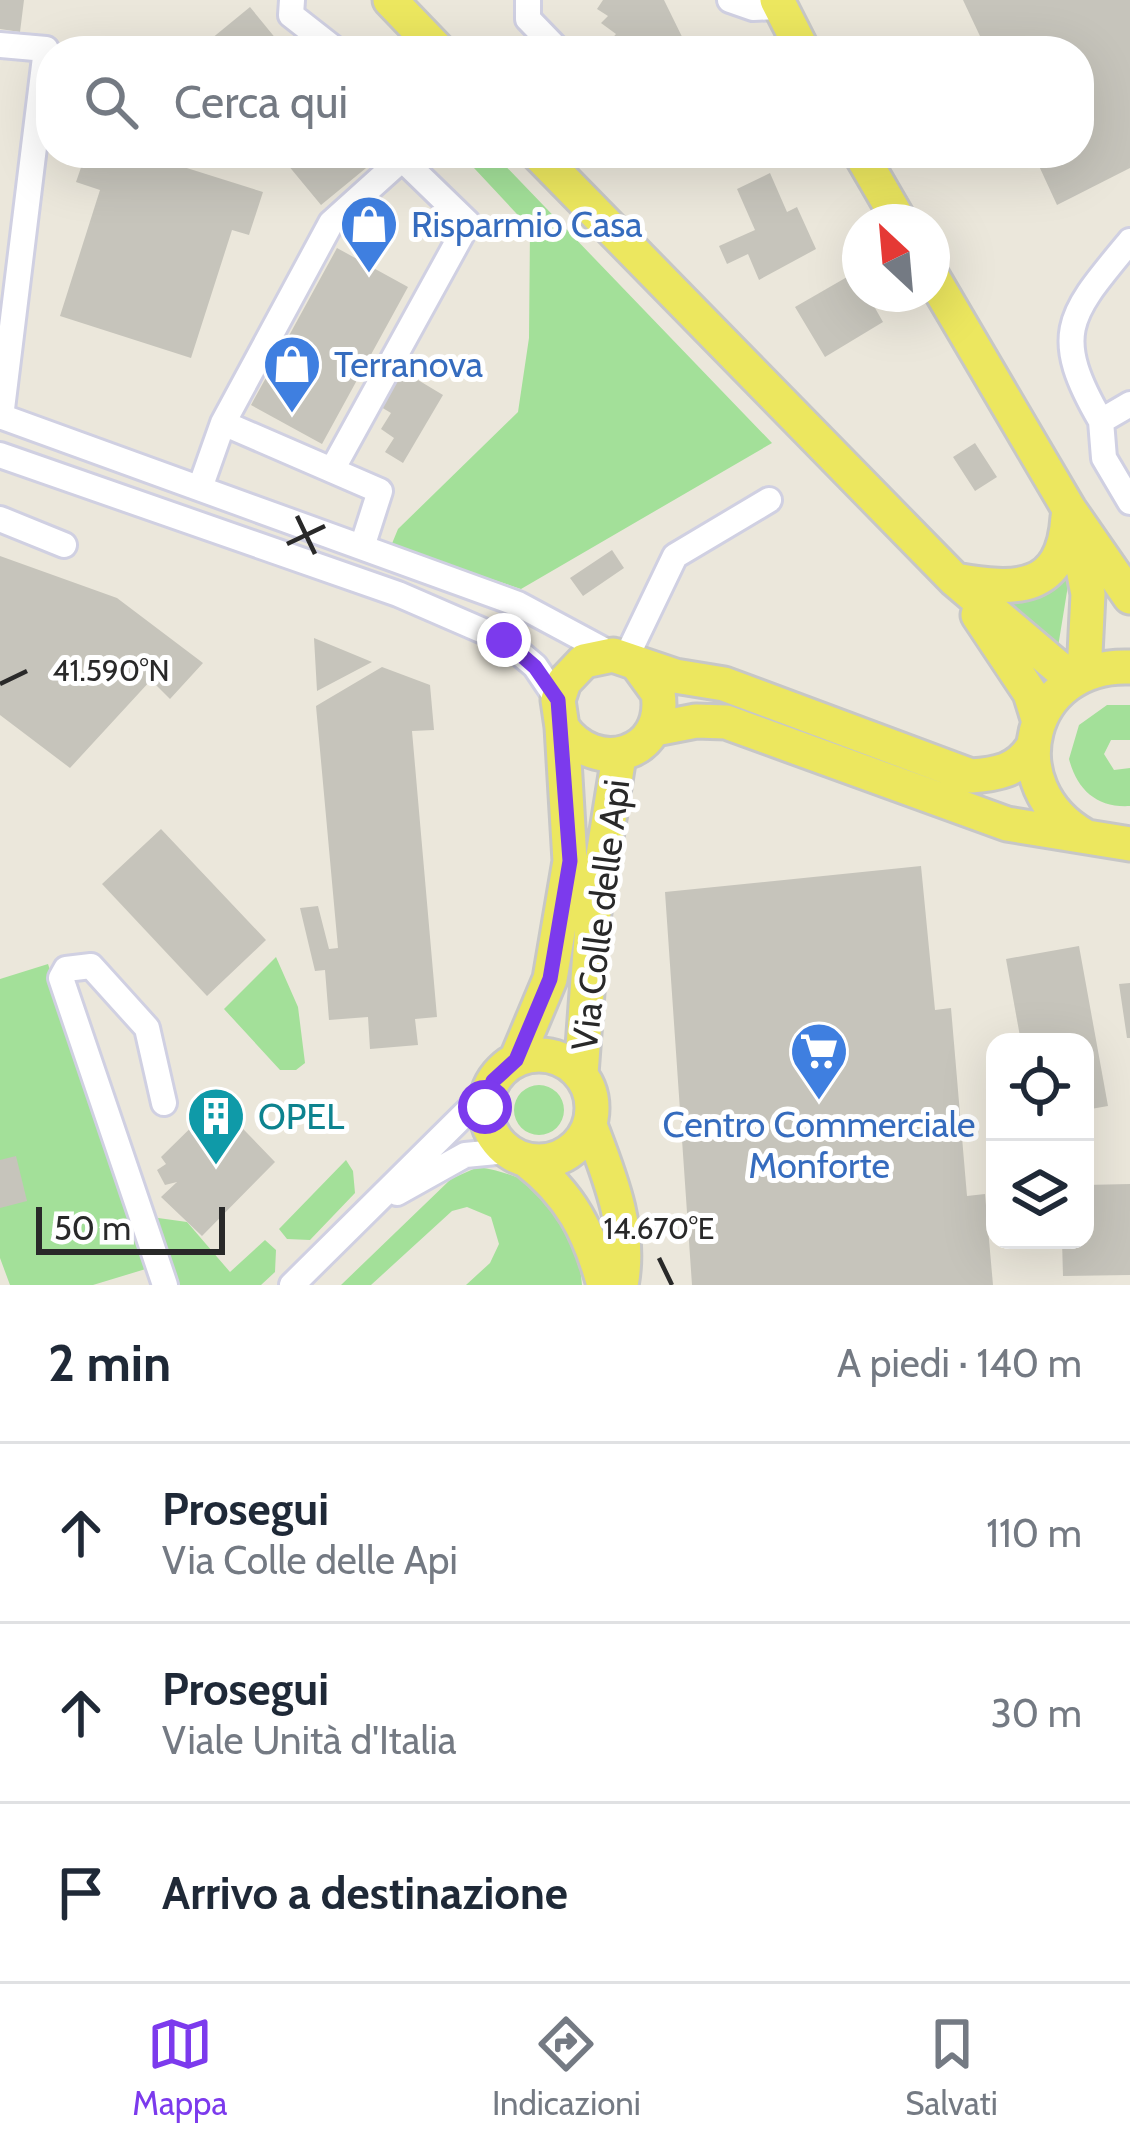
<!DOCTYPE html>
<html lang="it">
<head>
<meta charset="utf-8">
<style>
  :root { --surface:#fff; --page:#f6f6f7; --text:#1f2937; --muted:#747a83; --line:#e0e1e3; --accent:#7c3aed }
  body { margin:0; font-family:Cabin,sans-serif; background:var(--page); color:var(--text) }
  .controls { position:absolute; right:36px; bottom:36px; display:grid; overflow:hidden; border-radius:24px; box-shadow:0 12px 48px #0002 }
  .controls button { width:108px; height:108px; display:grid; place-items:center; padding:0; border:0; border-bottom:3px solid var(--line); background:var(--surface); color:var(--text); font:60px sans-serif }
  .compass { position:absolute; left:842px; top:204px; width:108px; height:108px; border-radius:50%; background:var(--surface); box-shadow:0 12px 48px #0002; rotate:334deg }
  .scale { position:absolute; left:36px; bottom:30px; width:189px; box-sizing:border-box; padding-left:12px; border:6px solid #292929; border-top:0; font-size:33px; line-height:42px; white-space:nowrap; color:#292929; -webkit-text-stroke:9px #fff; paint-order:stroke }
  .stop { position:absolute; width:36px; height:36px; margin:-27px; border:9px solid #7c3aed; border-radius:50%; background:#fff }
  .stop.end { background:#7c3aed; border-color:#fff; box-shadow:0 3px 12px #0008 }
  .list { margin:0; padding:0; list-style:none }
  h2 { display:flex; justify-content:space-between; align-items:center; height:156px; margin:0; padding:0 48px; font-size:51px }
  h2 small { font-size:39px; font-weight:400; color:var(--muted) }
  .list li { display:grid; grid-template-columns:78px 1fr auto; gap:36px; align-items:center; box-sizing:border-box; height:180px; padding:0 48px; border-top:3px solid var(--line) }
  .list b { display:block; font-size:45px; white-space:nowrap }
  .list p { margin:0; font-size:39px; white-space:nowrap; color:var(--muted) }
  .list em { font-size:39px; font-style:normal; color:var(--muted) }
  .icon { flex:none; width:66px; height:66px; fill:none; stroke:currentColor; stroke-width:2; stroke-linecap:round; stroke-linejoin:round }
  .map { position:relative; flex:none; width:1130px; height:1285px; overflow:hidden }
  .search { position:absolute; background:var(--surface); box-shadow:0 12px 48px #0002; left:36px; right:36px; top:36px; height:132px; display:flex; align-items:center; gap:30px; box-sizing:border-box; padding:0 42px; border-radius:48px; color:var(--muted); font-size:45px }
  .sheet { height:696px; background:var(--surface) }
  nav { display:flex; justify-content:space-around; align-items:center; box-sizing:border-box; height:168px; border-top:3px solid var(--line); background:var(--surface); font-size:33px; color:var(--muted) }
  nav a { display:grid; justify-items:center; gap:6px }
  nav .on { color:var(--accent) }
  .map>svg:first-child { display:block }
  .green { fill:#a3e099 }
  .building { fill:#c6c4bb }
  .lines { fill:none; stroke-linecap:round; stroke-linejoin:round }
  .minor-casing { stroke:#d0d0e2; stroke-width:30 }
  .major-casing { stroke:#c7c7c7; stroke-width:39 }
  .minor { stroke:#fff; stroke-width:24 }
  .major { stroke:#ece75f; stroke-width:33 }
  .route { stroke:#7c3aed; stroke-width:15 }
  .ticks { fill:none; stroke:#292929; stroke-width:4.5 }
  .labels { text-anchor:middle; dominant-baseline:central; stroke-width:10; stroke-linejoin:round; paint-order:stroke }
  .shop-label { font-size:36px; fill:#366cbe; stroke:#fff; text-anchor:start }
  .street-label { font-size:36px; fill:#292929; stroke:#fff }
  .culture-label { font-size:36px; fill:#0d838f; stroke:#fff; text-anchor:start }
  .ticks-label { font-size:30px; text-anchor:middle; fill:#292929; stroke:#fff; stroke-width:10; stroke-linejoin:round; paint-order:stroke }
</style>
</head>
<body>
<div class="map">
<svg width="1130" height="1285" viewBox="0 0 1130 1285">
  <rect width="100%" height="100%" fill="#ebe7db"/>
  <path class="green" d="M460,153H493L772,443L521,589L391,546L398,529L518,412L529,338L530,228Z
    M1071,567L1058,647L1007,601Z
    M1107,705H1130V740H1111L1104,754L1114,770L1130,768V806C1097,808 1077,790 1069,759L1079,725Z
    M276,957L298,1007L305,1063L296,1070H280L224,1009Z
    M48,964L149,1268L93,1285H10L0,1258V979Z
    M514 1110a25 25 0 1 1 50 0a25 25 0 1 1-50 0Z
    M346,1160L353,1171L355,1193L310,1240L287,1239L279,1229Z
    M478,1167C551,1179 575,1212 582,1285H466L490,1263L499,1244L491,1217L467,1207L452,1211L371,1285H341L451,1179Z
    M151,1217L187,1222L230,1272L265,1240L276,1250L275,1272L261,1285H176Z"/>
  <path class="building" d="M0,0H24L20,32L0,29Z
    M603,0H664L689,51H617L609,42L616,34L601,23L608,16L597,9Z
    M963,0H1130V168L1057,205L1033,153H1079V51H987Z
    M250,7L286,51H196L211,39Z
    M86,153H139L263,192L249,235L232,230L191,358L60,316L100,190L76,182Z
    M278,153H371L377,159L321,205Z
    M770,173L787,212L797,207L816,249L759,280L748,254L727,264L719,246L755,230L737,189Z
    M337,248L408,287L322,444L251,405Z
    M854,273L860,294H867L883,322L825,357L795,307Z
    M403,371L443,395L403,463L385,452L394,438L381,429L391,413L381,407Z
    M975,443L997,477L975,491L953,457Z
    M612,550L624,568L583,596L570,578Z
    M0,556L117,598L203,663L170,699L151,680L70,768L0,715Z
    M314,638L372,662L317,691Z
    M382,667L430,685L434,730L412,731L437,1017L415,1019L418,1045L370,1049L368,1017L329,1020L325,970L315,971L300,908L318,906L329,949L338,948L316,706Z
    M161,829L266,940L207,996L102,884Z
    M921,866L935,1010L951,1008L967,1196L985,1194L993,1285H692L665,892Z
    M1079,946L1108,1106L1085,1110V1042H1021L1006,959Z
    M1130,983V1038H1127L1119,984Z
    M217,1102L275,1162L202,1236L161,1197L177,1182L165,1185L157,1170L166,1164L161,1157Z
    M16,1156L27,1201L0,1208V1160Z
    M1130,1184V1275L1063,1276L1062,1240H1085V1185Z"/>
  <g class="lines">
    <defs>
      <path id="minor" d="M292,0L291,15L337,51
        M528,0V19L559,51
        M730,0L753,8L779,7
        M0,45L46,49L1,417
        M1130,404L1101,421L1104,458L1130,502
        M0,416L518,604L613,655
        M1101,421C1049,332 1070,314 1130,241
        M223,423L380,491L362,547
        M0,455L398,594L504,640L535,666L558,700
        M200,488L223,423L331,223L402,159L468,223L332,470
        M0,519L64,545
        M626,658L675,556L769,500
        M164,1103L147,1028L91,966L66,969L61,978L165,1285
        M397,1193L465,1155L507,1151
        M292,1285L488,1091"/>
      <path id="major" d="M390,0L439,51
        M777,0L803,51
        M537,153L955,580L1073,680
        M860,153L900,222
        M932,276L1069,509L1130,597
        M1075,527L1088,594L1084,674
        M955,580C1016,591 1063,592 1068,517
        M978,615L1030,693L1039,722
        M637,664L658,693C668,756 595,776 562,727L558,700L564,682L584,661L613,655L675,676L724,684L971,776C997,774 1017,771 1032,748
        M655,729L696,721L726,722L1007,824L1130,844
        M1085,836C997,786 1028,663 1130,667
        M486 1108a53 53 0 1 1 106 0a53 53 0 1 1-106 0Z
        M516,1060L550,979L570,861L562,727
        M581,1074L592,925L619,756
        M590,1125C609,1175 632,1230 621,1285
        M526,1160C571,1195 589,1231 604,1285"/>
    </defs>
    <use href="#minor" class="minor-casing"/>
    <use href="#major" class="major-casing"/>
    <use href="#minor" class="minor"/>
    <use href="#major" class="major"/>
  </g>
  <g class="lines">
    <path class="route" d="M485,1107L493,1081L516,1060L550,979L570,861L558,700L535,667L504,640"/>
  </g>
  <path class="ticks" d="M297,516L315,554M287,544L325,526M0,684L27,671M659,1258L672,1285"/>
  <defs>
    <symbol id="shop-pin" viewBox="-11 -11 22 30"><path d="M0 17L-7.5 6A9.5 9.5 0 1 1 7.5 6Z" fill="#3f7fe0" stroke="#fff"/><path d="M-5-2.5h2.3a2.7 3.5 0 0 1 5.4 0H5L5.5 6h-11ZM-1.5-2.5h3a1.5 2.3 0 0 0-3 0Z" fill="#fff"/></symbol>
    <symbol id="supermarket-pin" viewBox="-11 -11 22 30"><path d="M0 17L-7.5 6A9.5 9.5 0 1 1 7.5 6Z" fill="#3f7fe0" stroke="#fff"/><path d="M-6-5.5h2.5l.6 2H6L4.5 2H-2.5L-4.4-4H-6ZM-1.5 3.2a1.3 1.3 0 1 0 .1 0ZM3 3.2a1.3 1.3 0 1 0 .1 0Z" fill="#fff"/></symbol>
    <symbol id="building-pin" viewBox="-11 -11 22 30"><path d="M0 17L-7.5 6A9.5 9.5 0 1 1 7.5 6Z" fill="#0f9aa8" stroke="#fff"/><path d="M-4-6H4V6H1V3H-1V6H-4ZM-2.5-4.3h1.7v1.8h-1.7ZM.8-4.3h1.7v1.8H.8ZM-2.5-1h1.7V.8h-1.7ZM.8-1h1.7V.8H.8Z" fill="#fff"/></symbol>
  </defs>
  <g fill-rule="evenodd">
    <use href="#shop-pin" x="336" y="191" width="66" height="90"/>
    <use href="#shop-pin" x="259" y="331" width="66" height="90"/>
    <use href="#supermarket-pin" x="786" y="1018" width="66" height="90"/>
    <use href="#building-pin" x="183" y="1083" width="66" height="90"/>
  </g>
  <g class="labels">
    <g class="shop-label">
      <text x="411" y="224">Risparmio Casa</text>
      <text x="334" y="364">Terranova</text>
      <text x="819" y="1124" text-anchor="middle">Centro Commerciale<tspan x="819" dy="41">Monforte</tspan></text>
    </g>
    <g class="street-label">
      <text transform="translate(600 915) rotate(-83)">Via Colle delle Api</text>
    </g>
    <g class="culture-label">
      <text x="258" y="1116">OPEL</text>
    </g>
  </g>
  <g class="ticks-label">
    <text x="111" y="681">41.590°N</text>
    <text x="659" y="1239">14.670°E</text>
  </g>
</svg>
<div class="controls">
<button><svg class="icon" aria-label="locate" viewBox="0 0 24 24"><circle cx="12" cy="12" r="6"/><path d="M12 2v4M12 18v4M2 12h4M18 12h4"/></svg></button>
<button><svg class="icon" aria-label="layers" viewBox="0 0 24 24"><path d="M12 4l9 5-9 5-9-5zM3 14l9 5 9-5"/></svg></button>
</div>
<svg class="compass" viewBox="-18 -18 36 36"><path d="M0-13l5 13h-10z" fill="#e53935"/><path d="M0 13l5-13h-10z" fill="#747a83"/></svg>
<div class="scale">50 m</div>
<div class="stop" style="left:485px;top:1107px"></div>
<div class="stop end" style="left:504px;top:640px"></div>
<div class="search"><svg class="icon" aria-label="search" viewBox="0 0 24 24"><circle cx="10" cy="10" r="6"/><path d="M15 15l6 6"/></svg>Cerca qui</div>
</div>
<section class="sheet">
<h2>2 min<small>A piedi · 140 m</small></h2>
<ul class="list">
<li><svg class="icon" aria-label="ahead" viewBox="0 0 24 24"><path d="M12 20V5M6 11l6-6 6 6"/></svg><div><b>Prosegui</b><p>Via Colle delle Api</p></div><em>110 m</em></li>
<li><svg class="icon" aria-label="ahead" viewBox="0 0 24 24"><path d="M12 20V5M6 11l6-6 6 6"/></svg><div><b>Prosegui</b><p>Viale Unità d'Italia</p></div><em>30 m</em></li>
<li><svg class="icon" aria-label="arrive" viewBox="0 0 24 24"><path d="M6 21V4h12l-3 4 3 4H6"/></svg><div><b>Arrivo a destinazione</b></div></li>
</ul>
</section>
<nav>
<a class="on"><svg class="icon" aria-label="map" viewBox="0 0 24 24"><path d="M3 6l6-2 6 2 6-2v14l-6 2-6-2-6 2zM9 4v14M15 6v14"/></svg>Mappa</a>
<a><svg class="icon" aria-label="directions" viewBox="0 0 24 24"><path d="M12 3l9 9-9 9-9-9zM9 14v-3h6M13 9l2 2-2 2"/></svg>Indicazioni</a>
<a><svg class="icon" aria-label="saved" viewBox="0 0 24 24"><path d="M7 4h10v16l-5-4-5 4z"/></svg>Salvati</a>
</nav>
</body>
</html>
